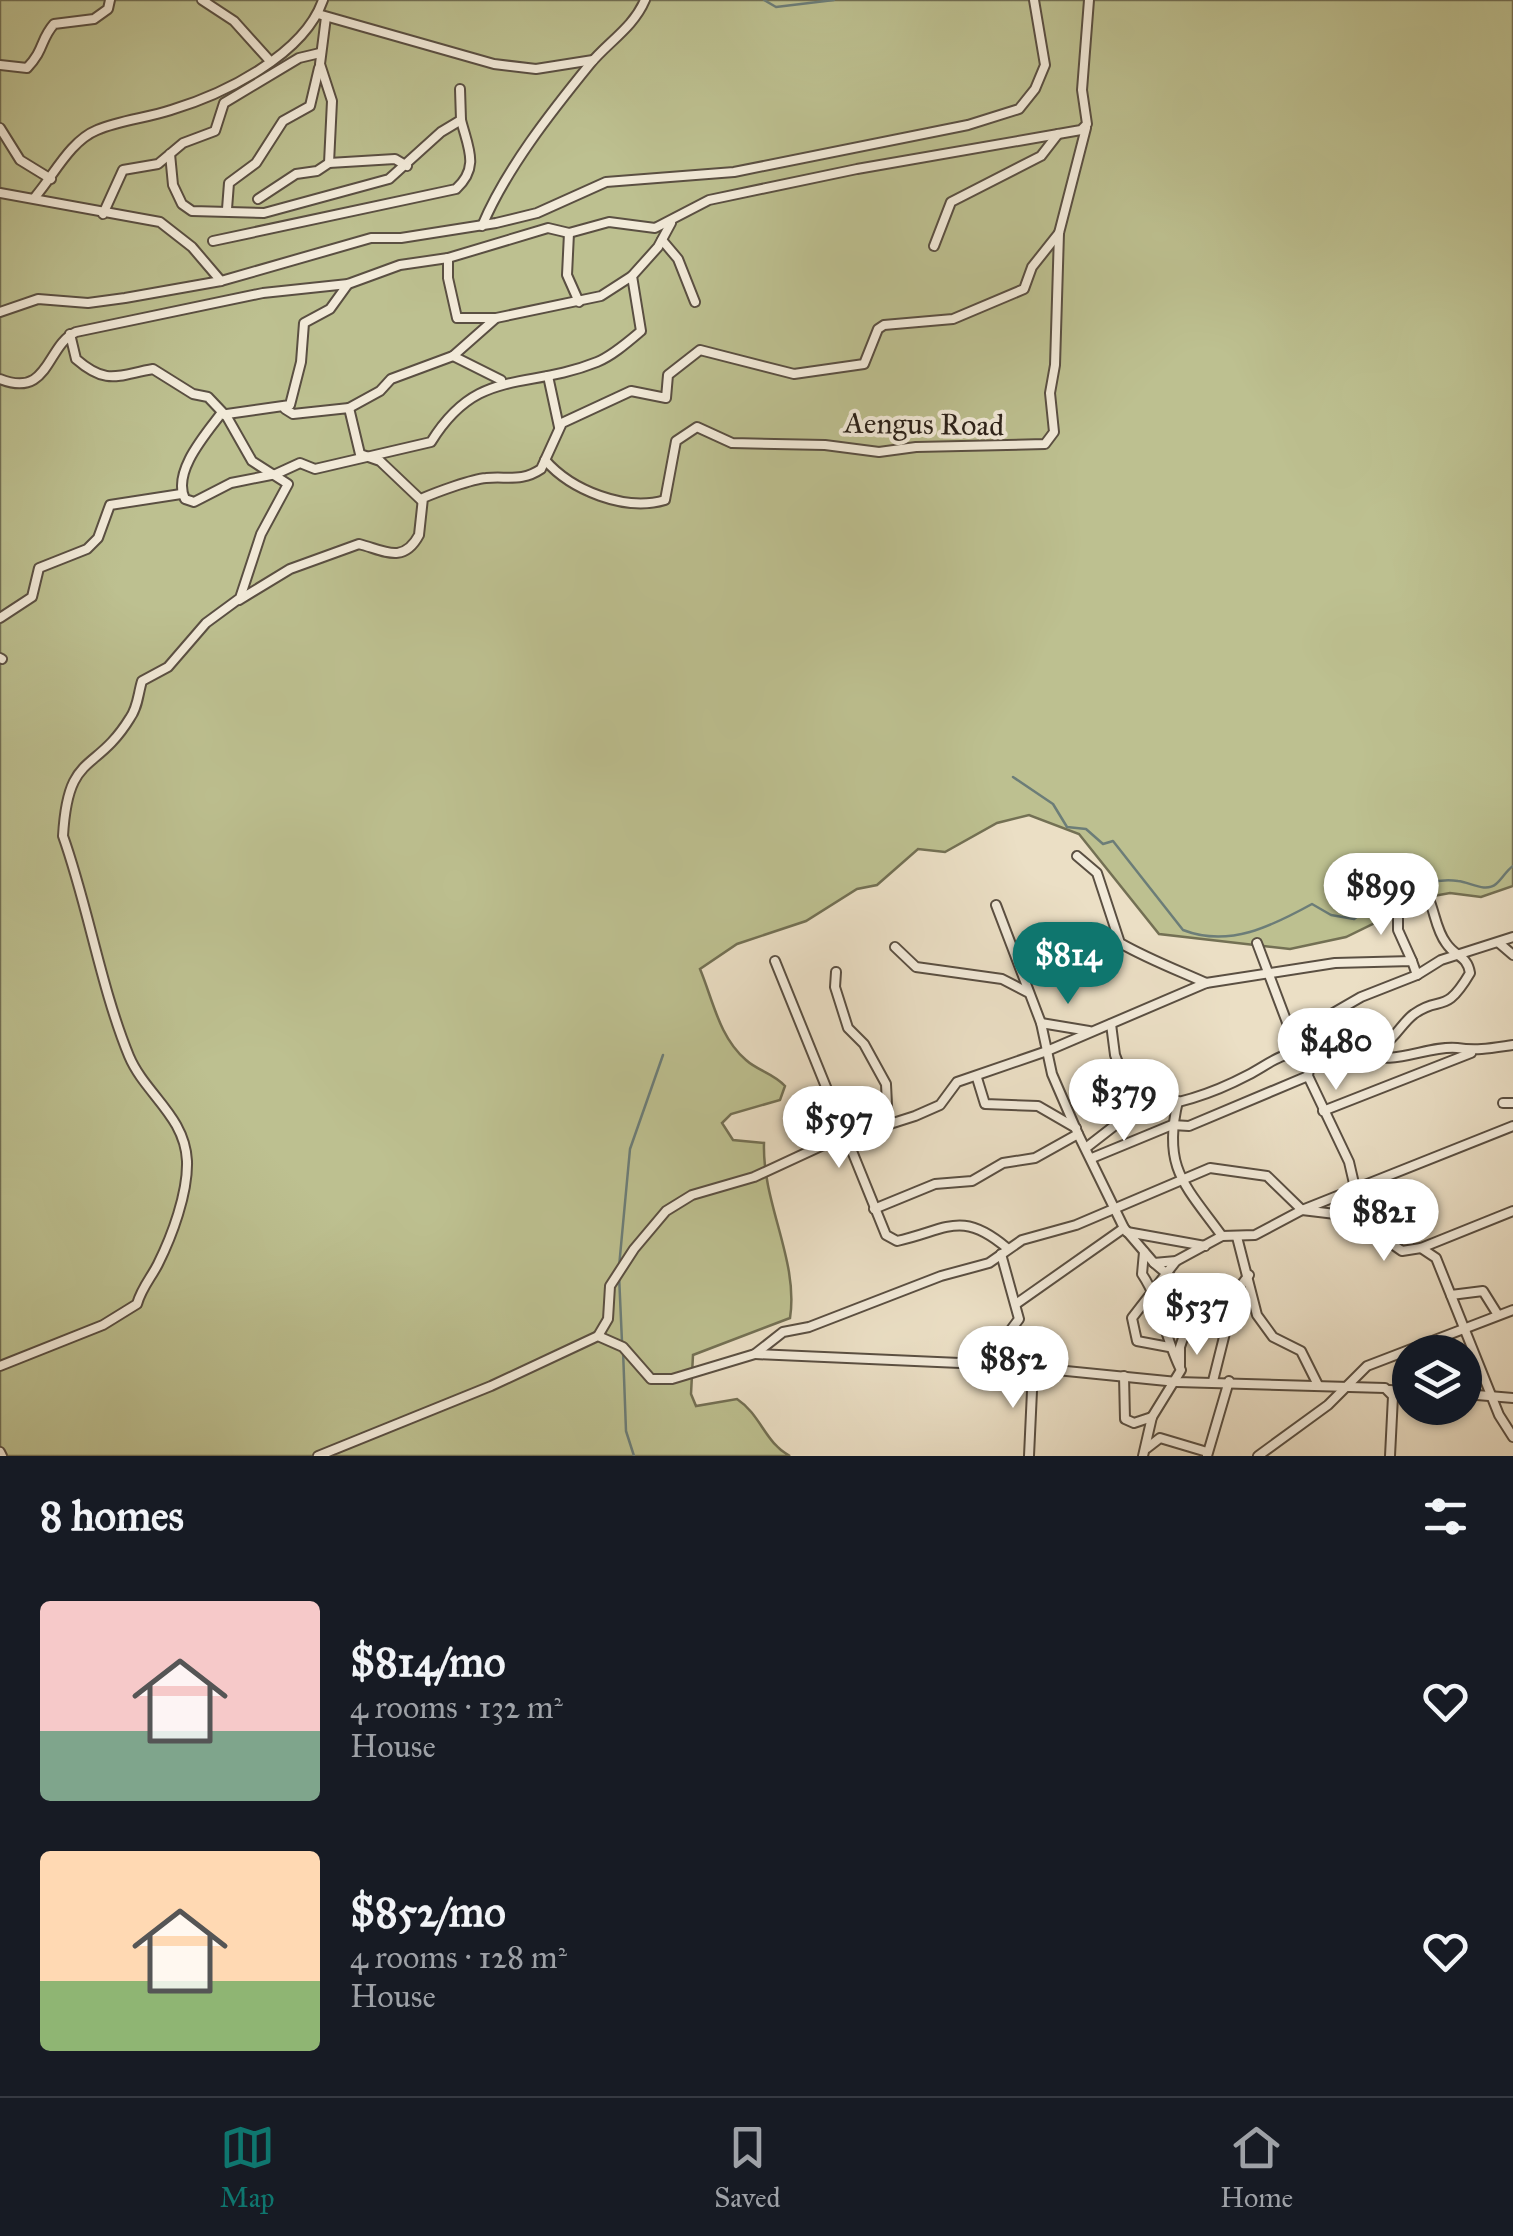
<!DOCTYPE html>
<meta charset="utf-8">
<style>
body{margin:0;font-family:"IM FELL Great Primer",serif;background:#242831;color:#f1f3f6;height:100vh;display:flex;flex-direction:column;font-size:38px;white-space:nowrap}
*{box-sizing:border-box;margin:0}
p{font-size:32px;color:#9ea1a6}
.icon{flex:none;width:55px;height:55px;fill:none;stroke:currentColor;stroke-width:2;stroke-linecap:round;stroke-linejoin:round}
.map{position:relative;height:1456px;overflow:hidden}
.sheet{display:flex;flex-direction:column;background:#171b24;flex:1}
.sheet>*{flex:none}
.tools{position:absolute;left:1392px;top:1335px;display:grid;gap:20px}
.tools a{display:grid;place-items:center;width:90px;height:90px;border-radius:50%;background:#171b24;box-shadow:0 2px 8px #0004;font-size:50px}
.price{position:absolute;translate:-50% -85px;padding:0 22px;border-radius:35px;background:#fff;color:#222;font-size:32px;line-height:65px;filter:drop-shadow(0 2px 5px #0008)}
.price::after{content:'';position:absolute;left:50%;top:60px;width:30px;height:22px;margin-left:-15px;background:inherit;clip-path:polygon(0 0,100% 0,50% 100%)}
.price.active{background:#0f766e;color:#fff}
ul{padding:0;list-style:none}
li{display:flex;align-items:center;gap:30px;height:250px;padding:0 40px}
li span{display:grid;place-items:center;flex:none;width:280px;height:200px;border-radius:10px;color:#555}
li>.icon{margin-inline-start:auto}
span .icon{width:120px;height:120px;fill:#fffc;stroke-width:1}
li b{font-size:42px}
h2{display:flex;justify-content:space-between;align-items:center;height:120px;padding:0 40px;font-size:42px}
.menu{display:flex;justify-content:space-around;align-items:center;height:140px;border-top:2px solid #363941;background:#171b24;font-size:28px;color:#9ea1a6}
.menu a{display:grid;justify-items:center;gap:5px}
.menu .active{color:#0f766e}
.map>svg:first-child{display:block}
.green{fill:#bdc090;stroke:#737054;stroke-width:2.5}
.lines{fill:none;stroke-linecap:round;stroke-linejoin:round}
.stream{stroke:#6c7d78;stroke-width:2.5}
.minor-casing{stroke:#5a4f42;stroke-width:12}
.minor{stroke:#f2ead9;stroke-width:8}
.labels{text-anchor:middle;stroke-width:8;stroke-linejoin:round;paint-order:stroke}
.street-label{font-size:30px;fill:#291f17;stroke:#f2ead9}
</style>
<div class="map">
<svg width="1513" height="1456" viewBox="0 0 1513 1456">
<rect width="100%" height="100%" fill="#ebdfc5"/>
<filter id="stains"><feTurbulence type="fractalNoise" baseFrequency=".002" numOctaves="4"/><feColorMatrix values="0 0 0 0 .2 0 0 0 0 .09 0 0 0 0 .02 0 0 0 .5 -.17"/></filter>
<radialGradient id="worn" r=".72"><stop offset=".6" stop-color="#630" stop-opacity="0"/><stop offset="1" stop-color="#630" stop-opacity=".3"/></radialGradient>
<!-- green -->
<path class="green" d="M0 0H1513V886L1481 897 1450 893 1428 897 1346 937 1290 949 1159 934 1079 834 1029 815 997 823 945 852 918 849 877 885 857 889 806 921 737 944 700 969C713 1000 719 1037 746 1060 758 1071 773 1073 785 1086L780 1100 731 1114 722 1123 733 1140 764 1143C762 1203 799 1261 790 1318L693 1355 691 1394 696 1406 737 1399C761 1415 765 1443 790 1456H0Z"/>
<g class="lines">
<!-- stream -->
<g class="stream">
<polyline points="764,0 776,7 834,0"/>
<path d="M1013 777 1053 804 1067 827 1086 829 1103 844 1113 841 1183 930C1229 948 1272 926 1312 904L1331 915 1354 919C1378 900 1424 876 1458 881 1470 882 1485 893 1496 884 1502 879 1506 871 1513 866"/>
<polyline points="619,1267 630,1149 663,1055"/>
<polyline points="619,1275 622,1342"/>
<polyline points="623,1350 626,1431 634,1456"/>
</g>
<defs>
<g id="minor">
<polyline points="202,0 234,21 270,61"/>
<polyline points="318,14 494,64 536,69 593,60"/>
<path d="M0 65 27 68C45 49 40 40 54 24L94 19 108 9 110 0"/>
<polyline points="0,128 20,160 51,179"/>
<polyline points="170,154 173,185 182,204 192,211 264,213 389,179 441,132 461,120 460,89"/>
<polyline points="329,163 395,159 407,166"/>
<polyline points="0,193 160,222 192,247 221,281"/>
<path d="M35 197C54 175 70 141 97 130 120 120 147 118 171 110 224 94 304 55 323 0"/>
<polyline points="258,199 296,174 317,171 329,163 332,101 320,64 326,17"/>
<polyline points="227,209 229,183 256,163 283,121 310,106 319,68"/>
<polyline points="103,214 123,170 158,164 183,143 215,131 224,103 299,58 320,53"/>
<path d="M482 226C506 169 551 112 590 64 608 42 633 28 645 0"/>
<polyline points="569,233 567,275 579,302"/>
<polyline points="662,240 678,259 695,302"/>
<path d="M213 241 456 189C480 167 468 148 461 120"/>
<polyline points="934,246 951,202 1041,156 1058,134"/>
<path d="M348 284 330 309 304 323 301 362 290 405 220 415C204 436 172 473 185 499L194 502 231 483 276 474 300 463 315 469 431 442C478 366 525 391 597 362 612 356 628 342 641 331L632 276 658 247 671 223"/>
<polyline points="0,312 38,299 88,303 125,298 221,281 371,238 401,238 496,223 537,213 606,182 734,172 968,125 1019,109 1035,89 1045,65 1034,0"/>
<polyline points="496,318 601,296 632,276"/>
<polyline points="453,356 501,380"/>
<polyline points="548,376 559,427"/>
<path d="M0 379C50 399 46 345 76 332L263 293 348 284 400 265 448 258 548 228 569 233 609 222 655 228 709 200 857 169 1081 130 1087 124 1082 90 1089 0"/>
<polyline points="349,408 380,391 391,379 453,356 496,318 457,318 448,278 448,258"/>
<polyline points="285,409 293,414 349,408 360,454 380,461 421,500"/>
<path d="M545 460C571 490 625 512 665 500L676 441 697 427 732 443 825 445 879 452 916 447 1045 444 1054 432 1050 393 1055 365 1059 233 1086 128"/>
<path d="M239 600 290 569 359 544C383 550 403 565 419 535L423 498C437 492 472 479 486 478 507 476 522 482 541 469L562 423 631 391 666 398 668 375 700 350 794 374 864 364 878 329 884 325 953 319 1024 289 1032 267 1059 233"/>
<polyline points="0,618 32,597 39,568 87,549 98,538 110,505 181,494"/>
<polyline points="0,658 2,659"/>
<path d="M1077 856 1097 873 1120 943C1148 959 1177 970 1206 983"/>
<polyline points="996,905 1041,1023 1052,1074 1078,1134 1124,1228 1154,1263 1176,1261 1222,1236 1255,1235 1302,1210 1513,1126"/>
<polyline points="1398,909 1398,930 1412,961"/>
<path d="M1257 943 1294 1041 1323 1060C1342 1058 1370 1053 1386 1043 1396 1036 1404 1021 1414 1014 1441 994 1444 1017 1470 973 1467 955 1455 957 1446 943 1436 930 1435 912 1428 897"/>
<polyline points="1499,943 1513,955"/>
<polyline points="895,947 916,967 1002,979 1027,992"/>
<path d="M775 961 886 1235 897 1241C947 1230 961 1209 1007 1248"/>
<polyline points="836,972 835,987 848,1028 864,1044 886,1084 888,1126"/>
<polyline points="1041,1023 1089,1031"/>
<path d="M1111 1024 1115 1055 1136 1109C1174 1106 1214 1093 1248 1075 1269 1064 1278 1054 1304 1051"/>
<path d="M1360 1051C1391 1069 1426 1045 1457 1048 1478 1051 1492 1048 1513 1045"/>
<polyline points="977,1078 985,1104 1038,1106 1076,1128"/>
<path d="M1178 1101C1162 1168 1185 1185 1222 1236"/>
<polyline points="1503,1103 1513,1103"/>
<polyline points="1323,1111 1471,1053"/>
<polyline points="1087,1147 1136,1109"/>
<polyline points="1092,1158 1172,1125 1189,1126 1308,1076"/>
<polyline points="874,1209 935,1184 972,1181 1003,1163 1035,1158 1078,1134"/>
<polyline points="1363,1222 1349,1162 1308,1076 1316,1023 1361,997 1417,975 1441,960 1513,937"/>
<polyline points="1127,1232 1205,1246"/>
<polyline points="1237,1237 1257,1315 1273,1337 1301,1351 1318,1385"/>
<polyline points="1421,1248 1436,1258 1499,1415 1513,1437"/>
<polyline points="1001,1254 1019,1319 1004,1339 1005,1365"/>
<polyline points="1154,1263 1189,1292 1195,1303 1180,1347 1180,1367"/>
<polyline points="1451,1295 1483,1291 1498,1315"/>
<polyline points="1016,1304 1124,1228"/>
<polyline points="598,1336 608,1319 610,1286 634,1249 666,1211 692,1195 754,1177 821,1146 915,1116 940,1105 957,1082 1047,1051 1206,983 1335,963 1412,961 1417,975"/>
<polyline points="1169,1347 1137,1341 1132,1318 1176,1261"/>
<polyline points="755,1354 1005,1365 1177,1382 1385,1388 1393,1396 1390,1456"/>
<path d="M0 1366 103 1325 137 1304C142 1287 151 1278 158 1264 172 1236 188 1193 187 1161 185 1116 145 1094 129 1056 101 988 88 906 63 836 68 750 95 775 130 718 138 707 138 694 142 681L168 667 206 623 240 598 261 534 288 484 252 461 227 417 208 397 193 394 153 369C118 375 107 386 76 359L70 334"/>
<polyline points="1124,1376 1125,1419 1134,1423 1152,1417"/>
<polyline points="1213,1381 1225,1333 1225,1306 1249,1275"/>
<polyline points="1389,1390 1410,1391"/>
<polyline points="1465,1394 1513,1398"/>
<polyline points="1147,1448 1160,1438 1207,1452"/>
<polyline points="0,1452 2,1456"/>
<polyline points="318,1456 491,1386 598,1336 623,1347 651,1379 672,1379 755,1354 783,1332 809,1327 941,1276 989,1263 1022,1240 1076,1225 1210,1168 1267,1176 1302,1210 1352,1216 1402,1251 1421,1248 1513,1211"/>
<polyline points="1029,1456 1033,1369"/>
<path d="M1143 1456 1152 1417 1181 1370C1165 1339 1162 1304 1142 1274L1144 1252"/>
<polyline points="1207,1456 1229,1381"/>
<polyline points="1258,1456 1328,1405 1367,1366 1513,1310"/>
</g>
</defs>
<!-- minor casing -->
<use href="#minor" class="minor-casing"/>
<!-- minor -->
<use href="#minor" class="minor"/>
</g>
<g class="labels">
<!-- street labels -->
<g class="street-label">
<text transform="translate(924 424) rotate(1)" y="10">Aengus Road</text>
</g>
</g>
<rect width="100%" height="100%" filter="url(#stains)"/>
<rect width="100%" height="100%" fill="url(#worn)"/>
</svg>
<div class="tools">
<a><svg class="icon" aria-label="layers" viewBox="0 0 24 24"><path d="M12 4l9 5-9 5-9-5zM3 14l9 5 9-5"/></svg></a>
</div>
<b class="price" style="left:1381px;top:938px">$899</b>
<b class="price active" style="left:1068px;top:1007px">$814</b>
<b class="price" style="left:1336px;top:1093px">$480</b>
<b class="price" style="left:1124px;top:1144px">$379</b>
<b class="price" style="left:839px;top:1171px">$597</b>
<b class="price" style="left:1384px;top:1264px">$821</b>
<b class="price" style="left:1197px;top:1358px">$537</b>
<b class="price" style="left:1013px;top:1411px">$852</b>
</div>
<section class="sheet">
<h2>8 homes<svg class="icon" aria-label="filters" viewBox="0 0 24 24"><path d="M4 7h16M4 17h16"/><circle cx="9" cy="7" r="2"/><circle cx="15" cy="17" r="2"/></svg></h2>
<ul>
<li><span style="background:linear-gradient(#f6c9c9 65%,#7fa58c 0)"><svg class="icon" aria-label="home" viewBox="0 0 24 24"><path d="M3 11l9-7 9 7M6 9v11h12V9"/></svg></span><div><b>$814/mo</b><p>4 rooms · 132 m²</p><p>House</p></div><svg class="icon" aria-label="heart" viewBox="0 0 24 24"><path d="M12 20l-8-8c-3-5 5-10 8-4 3-6 11-1 8 4z"/></svg></li>
<li><span style="background:linear-gradient(#ffd9b3 65%,#8fb573 0)"><svg class="icon" aria-label="home" viewBox="0 0 24 24"><path d="M3 11l9-7 9 7M6 9v11h12V9"/></svg></span><div><b>$852/mo</b><p>4 rooms · 128 m²</p><p>House</p></div><svg class="icon" aria-label="heart" viewBox="0 0 24 24"><path d="M12 20l-8-8c-3-5 5-10 8-4 3-6 11-1 8 4z"/></svg></li>
</ul>
</section>
<nav class="menu">
<a class="active"><svg class="icon" aria-label="map" viewBox="0 0 24 24"><path d="M3 6l6-2 6 2 6-2v14l-6 2-6-2-6 2zM9 4v14M15 6v14"/></svg>Map</a>
<a><svg class="icon" aria-label="saved" viewBox="0 0 24 24"><path d="M7 4h10v16l-5-4-5 4z"/></svg>Saved</a>
<a><svg class="icon" aria-label="home" viewBox="0 0 24 24"><path d="M3 11l9-7 9 7M6 9v11h12V9"/></svg>Home</a>
</nav>
